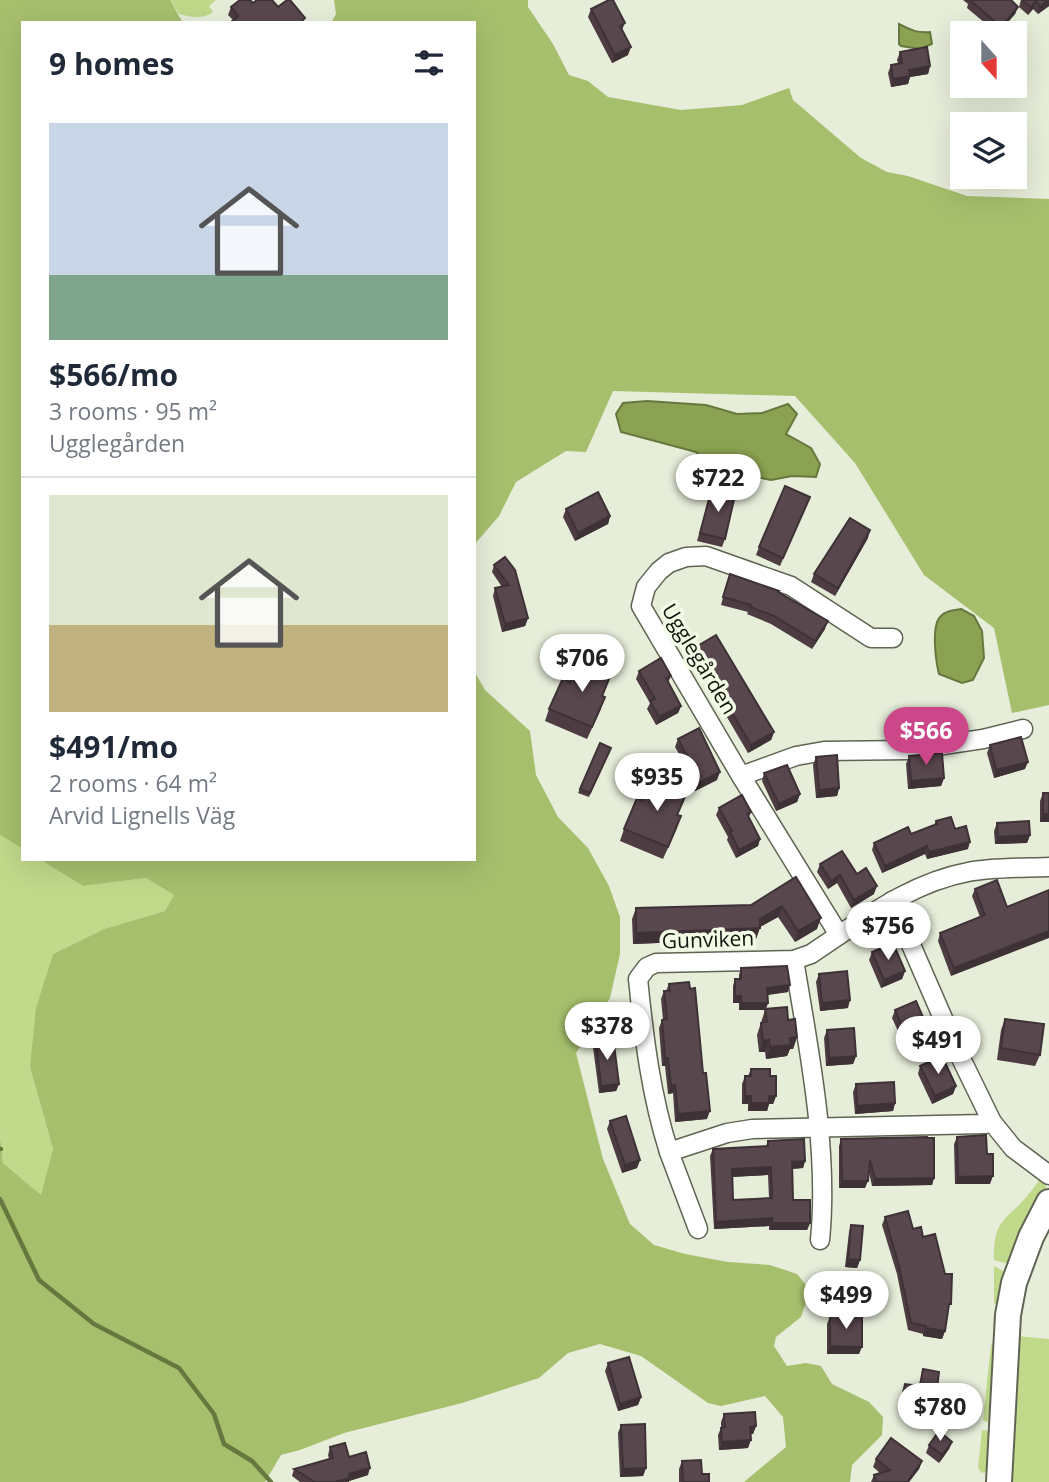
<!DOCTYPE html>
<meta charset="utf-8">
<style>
body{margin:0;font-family:"Open Sans",sans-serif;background:#f2f2f3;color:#1f2937;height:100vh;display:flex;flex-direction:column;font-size:26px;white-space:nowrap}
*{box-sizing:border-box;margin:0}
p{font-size:23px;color:#747a83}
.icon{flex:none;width:38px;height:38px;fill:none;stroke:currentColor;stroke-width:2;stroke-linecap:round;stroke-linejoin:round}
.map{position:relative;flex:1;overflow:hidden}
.details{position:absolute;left:21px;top:21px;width:455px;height:840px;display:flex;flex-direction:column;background:#fff;border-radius:0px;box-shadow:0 7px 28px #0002}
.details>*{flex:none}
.needle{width:46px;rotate:159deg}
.fabs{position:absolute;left:950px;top:21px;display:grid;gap:14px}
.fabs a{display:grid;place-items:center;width:77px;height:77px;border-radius:0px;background:#fff;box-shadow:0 7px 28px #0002;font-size:35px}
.price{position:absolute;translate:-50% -60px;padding:0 16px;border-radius:24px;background:#fff;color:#222;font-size:23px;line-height:46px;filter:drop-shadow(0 2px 4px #0008)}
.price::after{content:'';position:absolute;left:50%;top:42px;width:21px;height:16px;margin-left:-10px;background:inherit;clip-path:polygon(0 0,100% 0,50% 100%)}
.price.current{background:#cc4789;color:#fff}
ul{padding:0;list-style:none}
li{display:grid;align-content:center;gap:14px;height:371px;padding:0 28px}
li+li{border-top:2px solid #e0e1e3}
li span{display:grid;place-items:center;height:217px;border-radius:0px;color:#555}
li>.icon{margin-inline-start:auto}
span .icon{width:126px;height:126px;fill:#fffc;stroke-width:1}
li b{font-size:30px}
h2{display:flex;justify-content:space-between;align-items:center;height:84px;padding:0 28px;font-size:30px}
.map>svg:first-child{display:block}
.green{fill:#c0d98a}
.forest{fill:#a6bf6d}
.water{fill:#8aa251;stroke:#66783d;stroke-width:2}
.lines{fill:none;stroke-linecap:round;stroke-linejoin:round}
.stream{stroke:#66783d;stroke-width:4.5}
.street-casing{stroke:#5f6453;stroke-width:21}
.secondary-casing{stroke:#5f6453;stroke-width:28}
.street{stroke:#fff;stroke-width:18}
.secondary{stroke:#fff;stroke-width:24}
.wall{fill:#4d3d43;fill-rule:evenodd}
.shaded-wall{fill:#3e3237}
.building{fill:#59474e;stroke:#3e3237;stroke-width:2;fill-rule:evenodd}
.labels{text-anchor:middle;stroke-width:7;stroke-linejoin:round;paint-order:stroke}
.street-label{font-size:21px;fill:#13160f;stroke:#f3fbe6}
</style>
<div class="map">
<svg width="1049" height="1482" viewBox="0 0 1049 1482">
<rect width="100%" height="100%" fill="#e6edd9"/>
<!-- green -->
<g class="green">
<path d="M170 0H216L209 6 213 12C202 20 192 17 179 14Z"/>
<polygon points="0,835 23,849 23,859 39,859 83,886 146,878 174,895 165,911 104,929 53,954 30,1067 53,1149 42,1196 3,1163 0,1135"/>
<path d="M1041 1178 1046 1185V1190L1010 1262 1005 1263 994 1260C994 1229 997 1225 1019 1205 1027 1197 1034 1187 1041 1178Z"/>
<polygon points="994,1266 1003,1271 1006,1275 1000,1302 994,1304"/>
<polygon points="1016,1336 1049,1339 1049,1482 1009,1482 1013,1443"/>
<polygon points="995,1343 991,1421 987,1422 983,1420 991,1345"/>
<polygon points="982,1430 990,1431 991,1471 982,1473 978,1468"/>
</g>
<!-- forest -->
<g class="forest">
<polygon points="0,0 170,0 183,23 23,23 23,849 0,835"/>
<polygon points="334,0 528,0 528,7 553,44 569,75 588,81 608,97 681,110 742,105 789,88 793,100 861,158 887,172 908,176 967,196 1049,199 1049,705 1012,713 994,628 924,575 855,463 795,396 613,391 586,452 566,451 516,482 499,516 474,545 474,23 331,23 336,14"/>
<polygon points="474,671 485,690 530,731 536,775 558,817 588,848 609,886 620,917 620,954 610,998 576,1053 603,1159 630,1224 654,1245 685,1254 728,1262 770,1265 797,1274 810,1290 801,1317 776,1337 774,1346 787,1366 806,1363 821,1366 832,1384 869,1402 883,1417 882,1435 852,1465 850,1482 744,1482 786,1447 783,1417 765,1396 721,1406 708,1403 641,1356 600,1344 568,1353 539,1378 462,1403 344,1433 300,1450 281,1455 265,1482 0,1482 0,1136 3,1163 41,1195 53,1149 30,1067 36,1008 53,954 104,929 165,911 174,895 146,878 83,886 39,859 474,859"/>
</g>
<!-- water -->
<g class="water">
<path d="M899 24C911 30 916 33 930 32L932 44 920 49 901 46 899 44Z"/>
<polygon points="647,401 706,405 737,414 762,413 788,404 797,414 786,434 811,448 820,464 816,477 792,476 771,480 721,470 705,461 696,452 621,432 616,414 623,403"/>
<path d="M961 609 974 616 982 631 984 658 973 680 962 683 939 674C936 662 931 627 940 617 945 611 954 610 961 609Z"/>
</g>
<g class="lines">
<!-- stream -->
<g class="stream">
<polyline points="0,1149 1,1149"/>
<polyline points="0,1199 39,1280 94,1324 179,1368 214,1414 224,1444 252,1461 271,1482"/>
</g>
<defs>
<g id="street">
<path d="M893 638H871L791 586 706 556 686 557 669 563 659 571 646 587 641 606 741 776 839 935C879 908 920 881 968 872 994 867 1023 868 1049 867"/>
<polyline points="741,776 796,756 824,751 910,750 983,739 1023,729"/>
<polyline points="892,901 955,1046 992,1122 1013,1148 1049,1175"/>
<path d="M839 935 811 954 794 960 656 963 647 967 638 979C644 1038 651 1096 669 1152L727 1133 752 1129 985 1124 992 1122"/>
<path d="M794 960C809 1050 829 1150 820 1240"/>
<polyline points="669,1152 698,1229"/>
</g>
<polyline id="secondary" points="999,1482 1008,1315 1014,1283 1031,1237 1049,1202"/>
</defs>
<!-- street casing -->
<use href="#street" class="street-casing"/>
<!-- secondary casing -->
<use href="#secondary" class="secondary-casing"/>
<!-- street -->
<use href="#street" class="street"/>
<!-- secondary -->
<use href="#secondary" class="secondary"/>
</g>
<!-- wall -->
<g class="wall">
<polygon points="963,0 1011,0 1018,7 1015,14 999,33 997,33 967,8 968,4"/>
<polygon points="1021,0 1049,0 1049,6 1038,14 1033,9 1028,15 1019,7"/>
<polygon points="253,3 278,7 233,20 228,15 231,7"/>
<polygon points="591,9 625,23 622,30 628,55 612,63 588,17"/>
<polygon points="900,52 930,66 928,74 910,77 908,84 891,87 888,73 891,65 898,63 897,60"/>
<polygon points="712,488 725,539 722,547 697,541"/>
<polygon points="810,497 780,566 756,555 759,547"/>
<polygon points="566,509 610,516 608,524 575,541 563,517"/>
<polygon points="868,538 835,596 811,582 814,574"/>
<polygon points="505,557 528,618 525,626 502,632 493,596 495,588 502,587 492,572 494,565"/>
<polygon points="727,582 778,592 825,629 812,649 771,624 747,614 748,612 721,605"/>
<polygon points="694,648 774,732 771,740 748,753 691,656"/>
<polygon points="639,671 671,676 668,683 681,706 678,713 656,725 647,709 650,703 636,679"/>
<polygon points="570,682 607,686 602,696 601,709 587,739 545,721 549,709"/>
<polygon points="678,739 717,780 695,791 685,772 687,768 675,747"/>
<polygon points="600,743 611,748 589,797 578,793"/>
<polygon points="990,745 1025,769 994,778 987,753"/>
<polygon points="909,756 944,778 941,786 908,789 906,764"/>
<polygon points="816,757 839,788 837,796 816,798 813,765"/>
<polygon points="764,773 800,794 797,802 776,811 762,781"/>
<polygon points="1043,793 1049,822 1040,822 1040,801"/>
<polygon points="719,808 751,812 749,817 760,839 758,846 736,858 727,840 728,837 716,815"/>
<polygon points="678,815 677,828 663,859 620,841 624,829"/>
<polygon points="936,821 955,829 968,849 927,859 925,854 882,873 872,850 874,843 911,834 934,825"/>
<polygon points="997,823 1030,835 1027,843 995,844 994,831"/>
<polygon points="820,864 857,874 874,894 851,908 837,883 828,889 817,872"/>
<polygon points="796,877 817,929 795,942 778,917 760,927 756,939 633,944 632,919 636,908 751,905"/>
<polygon points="975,889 1007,907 951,976 938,941 940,933 980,917 972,896"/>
<polygon points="872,952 905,971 902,979 881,988 869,960"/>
<polygon points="741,968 788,992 768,995 768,1003 766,1009 788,1020 797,1037 793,1049 790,1049 787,1056 766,1059 765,1052 759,1052 757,1035 765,1010 739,1010 739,1003 733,1003 733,986 735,979 739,979 739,975"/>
<polygon points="819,974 848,1008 820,1011 816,982"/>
<polygon points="669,984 707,1119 675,1122 673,1093 668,1094 665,1066 662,1066 659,1028 662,1020 663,1020 661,999 664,991 666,991"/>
<polygon points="895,1010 928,1029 925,1037 905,1046 892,1018"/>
<polygon points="1005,1019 1040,1055 1035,1066 997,1060 1001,1030"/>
<polygon points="827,1030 856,1056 853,1064 826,1066 824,1038"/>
<polygon points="596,1039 619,1084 616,1091 599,1093 593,1047"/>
<polygon points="920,1066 956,1086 953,1094 932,1104 918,1074"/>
<polygon points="751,1069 770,1076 776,1096 773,1104 769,1104 767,1111 748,1111 748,1104 742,1104 742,1084 745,1076 748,1076"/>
<polygon points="856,1084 895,1103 893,1111 855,1114 853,1092"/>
<polygon points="610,1121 640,1160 637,1168 622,1173 607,1129"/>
<polygon points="957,1137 990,1184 955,1184 954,1144"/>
<polygon points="927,1138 934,1178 932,1185 872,1186 869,1172 865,1188 839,1188 839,1146 841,1139"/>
<path d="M768 1141 805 1161 803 1168 792 1169 793 1200 810 1223 807 1230H769V1226L714 1229 710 1156 713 1149 766 1146ZM768 1175 769 1198 733 1200 732 1177Z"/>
<polygon points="885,1217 913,1229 947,1312 945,1331 942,1339 923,1336 923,1334 908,1330 897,1274 882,1225"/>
<polygon points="851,1225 860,1260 857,1268 845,1267 849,1232"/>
<polygon points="830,1316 859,1354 827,1354 827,1324"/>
<polygon points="608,1363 641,1397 638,1405 618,1411 605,1371"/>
<polygon points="923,1369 935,1405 932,1413 899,1406 902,1392 905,1384 919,1385"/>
<polygon points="724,1414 756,1426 753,1434 751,1434 748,1448 719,1450 718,1435 721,1428 721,1422"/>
<polygon points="621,1425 646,1468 643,1476 620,1477 618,1433"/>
<polygon points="952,1442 949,1449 939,1463 926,1453 929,1445"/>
<polygon points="330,1447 349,1457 368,1475 349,1481 349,1482 300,1482 292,1476 294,1469 329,1459 328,1455"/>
<polygon points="876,1459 922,1461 919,1469 909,1482 871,1482 874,1475 880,1473 873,1467"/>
<polygon points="682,1461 702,1474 709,1482 679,1482 679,1469"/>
</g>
<!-- shaded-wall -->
<g class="shaded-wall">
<polygon points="1049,0 1049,6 1038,14 1040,6"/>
<polygon points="1036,1 1033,9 1028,15 1031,7"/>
<polygon points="1018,7 1015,14 998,33 1001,27"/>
<polygon points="631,47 628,55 612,63 615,55"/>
<polygon points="930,66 928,74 910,77 908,84 891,87 893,79 909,70"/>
<polygon points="1015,166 1019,166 1017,174 1015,174"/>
<polygon points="610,516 608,524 575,541 578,533"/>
<polygon points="870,530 868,538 835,596 838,588"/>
<polygon points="528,618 525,626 502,632 505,624"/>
<polygon points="828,621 825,629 812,649 815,641"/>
<polygon points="681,706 678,713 656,725 659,717"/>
<polygon points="774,732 771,740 748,753 751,745"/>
<polygon points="1028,762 1025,769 994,778 996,770"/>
<polygon points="720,772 717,780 695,791 698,783"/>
<polygon points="944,778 941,786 908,789 911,781"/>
<polygon points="839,788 837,796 816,798 819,790"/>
<polygon points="800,794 797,802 776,811 779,804"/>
<polygon points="1043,814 1049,814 1049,822 1040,822"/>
<polygon points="1030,835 1027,843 995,844 998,837"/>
<polygon points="760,839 758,846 736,858 739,850"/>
<polygon points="970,842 968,849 927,859 929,852"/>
<polygon points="927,846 925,854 882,873 885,866"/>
<polygon points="840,875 837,883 828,889 831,881"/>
<polygon points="877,886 874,894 851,908 854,900"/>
<polygon points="782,906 778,917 758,928 760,928 756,939 633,944 636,933 760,919"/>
<polygon points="821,918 817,929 795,942 798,931"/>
<polygon points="1049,931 1049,938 951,976 954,968"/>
<polygon points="905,971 902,979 881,988 884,980"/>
<polygon points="790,985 788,992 765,995 767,988"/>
<polygon points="735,996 741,996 739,1003 733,1003"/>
<polygon points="850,1000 848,1008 820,1011 822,1003"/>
<polygon points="741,1003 768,1003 765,1010 739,1010"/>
<polygon points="928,1029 925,1037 905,1046 908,1038"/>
<polygon points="797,1037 793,1049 790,1049 787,1056 766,1059 770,1047 790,1038"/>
<polygon points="769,1040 765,1052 759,1052 763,1041"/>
<polygon points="856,1056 853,1064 826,1066 829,1058"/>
<polygon points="665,1058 668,1058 665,1066 662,1066"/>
<polygon points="619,1084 616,1091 599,1093 601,1086"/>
<polygon points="675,1085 673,1093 668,1094 671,1086"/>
<polygon points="956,1086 953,1094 932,1104 935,1096"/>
<polygon points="745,1096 751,1096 748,1104 742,1104"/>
<polygon points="769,1096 776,1096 773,1104 769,1104 767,1111 748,1111 751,1103"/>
<polygon points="895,1103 893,1111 855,1114 857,1106"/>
<polygon points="710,1111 707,1119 675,1122 678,1114"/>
<polygon points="640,1160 637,1168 622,1173 625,1165"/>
<polygon points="805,1161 803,1168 789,1169 792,1162"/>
<polygon points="771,1167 768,1175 729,1177 732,1169"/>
<polygon points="993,1176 990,1184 955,1184 958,1177"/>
<polygon points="934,1178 932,1185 872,1186 875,1179"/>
<polygon points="842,1181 868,1181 865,1188 839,1188"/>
<polygon points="772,1218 769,1226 714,1229 716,1222"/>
<polygon points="772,1223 810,1223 807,1230 769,1230"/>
<polygon points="848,1259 860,1260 857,1268 845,1267"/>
<polygon points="926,1328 945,1331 942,1339 923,1336"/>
<polygon points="830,1346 862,1347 859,1354 827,1354"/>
<polygon points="641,1397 638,1405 618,1411 620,1404"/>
<polygon points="756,1426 753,1434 747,1435 750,1427"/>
<polygon points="751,1440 748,1448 719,1450 722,1442"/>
<polygon points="952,1442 949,1449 939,1463 942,1455"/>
<polygon points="922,1461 919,1469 909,1482 907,1482"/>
<polygon points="370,1468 368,1475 349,1481 349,1482 335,1482 349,1474"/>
<polygon points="646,1468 643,1476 620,1477 623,1469"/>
</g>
<!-- building -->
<g class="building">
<polygon points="240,0 250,0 253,3 257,0 272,0 278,7 287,0 290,0 305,18 300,23 230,23 238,16 231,7"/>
<polygon points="609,0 613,0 625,23 620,26 631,47 615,55 591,9"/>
<polygon points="970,0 1011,0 1018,7 1001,27"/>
<polygon points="1022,0 1049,0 1040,6 1036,1 1031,7"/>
<polygon points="927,47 930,66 909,70 910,76 893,79 891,65 902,63 900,52"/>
<polygon points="980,119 991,120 992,124 979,124"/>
<polygon points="1015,148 1022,149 1019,166 1015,166"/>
<polygon points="785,486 810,497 783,558 759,547"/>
<polygon points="712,488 735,495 725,539 700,533"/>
<polygon points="598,492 610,516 578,533 566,509"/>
<polygon points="850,518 870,530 838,588 814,574"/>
<polygon points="505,557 515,570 528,618 505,624 495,588 509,585 494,565"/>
<polygon points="730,574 779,591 778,592 828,621 815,641 774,616 750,607 751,605 723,597"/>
<polygon points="716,635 774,732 751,745 694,648"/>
<polygon points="661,658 671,676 666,678 681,706 659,717 650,701 655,699 639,671"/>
<polygon points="579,660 611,674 602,696 605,697 592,727 549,709 563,678 570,682"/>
<polygon points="699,728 720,772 698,783 688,764 691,763 678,739"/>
<polygon points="1021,737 1028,762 996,770 990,745"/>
<polygon points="600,743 611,748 590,793 580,789"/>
<polygon points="942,753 944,778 911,781 909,756"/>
<polygon points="837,755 839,788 819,790 816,757"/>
<polygon points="787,765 800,794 779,804 764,773"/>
<polygon points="651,777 687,792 677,815 681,816 668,847 624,829 637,798 642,800"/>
<rect x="1043" y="793" width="6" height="21"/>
<polygon points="742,795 751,812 747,814 760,839 739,850 730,832 732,831 719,808"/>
<polygon points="951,817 955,829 966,826 970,842 929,852 927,846 885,866 874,843 908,827 911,834 937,824 936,821"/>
<polygon points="1029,821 1030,835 998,837 997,823"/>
<polygon points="842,851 857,874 866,868 877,886 854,900 840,875 831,881 820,864"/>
<polygon points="796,877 821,918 798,931 782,906 760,919 760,928 636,933 636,908 751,905"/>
<polygon points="997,880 1007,907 1049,890 1049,931 954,968 940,933 985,915 975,889"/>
<polygon points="893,943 905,971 884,980 872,952"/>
<polygon points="787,966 790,985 767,988 768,1003 741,1003 741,996 735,996 735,979 741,979 741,968"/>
<polygon points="847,971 850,1000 822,1003 819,974"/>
<polygon points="689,982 690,989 695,988 703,1073 706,1073 710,1111 678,1114 675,1085 671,1086 668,1058 665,1058 662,1020 667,1019 664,991 670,991 669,984"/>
<polygon points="916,1001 928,1029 908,1038 895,1010"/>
<polygon points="787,1007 788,1020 795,1019 797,1037 790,1038 791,1045 770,1047 769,1040 763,1041 761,1023 767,1022 765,1009"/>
<polygon points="1005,1019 1044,1024 1040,1055 1001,1048"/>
<polygon points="854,1028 856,1056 829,1058 827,1030"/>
<polygon points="613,1037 619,1084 601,1086 596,1039"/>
<polygon points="942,1056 956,1086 935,1096 920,1066"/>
<polygon points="751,1069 770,1069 770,1076 776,1076 776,1096 769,1096 769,1103 751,1103 751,1096 745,1096 745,1076 751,1076"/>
<polygon points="894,1082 895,1103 857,1106 856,1084"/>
<polygon points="626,1116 640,1160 625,1165 610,1121"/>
<polygon points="986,1135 987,1154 993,1154 993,1176 958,1177 957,1137"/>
<polygon points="927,1137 927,1138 934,1138 934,1178 875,1179 870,1160 868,1181 842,1181 841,1139"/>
<path d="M804 1139 805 1161 792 1162 793 1200H810V1223H772V1218L716 1222 713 1149 768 1146V1141ZM771 1167 772 1198 733 1200 732 1169Z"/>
<polygon points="908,1211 913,1229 921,1227 923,1237 935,1234 945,1274 952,1274 951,1304 949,1304 945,1331 926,1328 926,1326 911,1323 899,1266 885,1217"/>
<polygon points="851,1225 863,1226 860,1260 848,1259"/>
<polygon points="830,1316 862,1316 862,1347 830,1346"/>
<polygon points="629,1357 641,1397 620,1404 608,1363"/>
<polygon points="923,1369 939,1372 935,1405 902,1398 905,1384 920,1386"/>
<polygon points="755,1412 756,1426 750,1427 751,1440 722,1442 721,1428 725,1427 724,1414"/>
<polygon points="645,1424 646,1468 623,1469 621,1425"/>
<polygon points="939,1431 952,1442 942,1455 929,1445"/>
<polygon points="891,1438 922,1461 907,1482 876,1482 874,1475 890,1470 876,1459"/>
<polygon points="345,1443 349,1457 366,1452 370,1468 349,1474 350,1478 335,1482 315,1482 294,1469 333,1458 330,1447"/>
<polygon points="701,1460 702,1474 709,1474 709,1482 683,1482 682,1461"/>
</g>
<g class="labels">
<!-- street labels -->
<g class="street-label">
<text transform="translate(699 659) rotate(59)" y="7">Ugglegården</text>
<text transform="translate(708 940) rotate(-2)" y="7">Gunviken</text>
</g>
</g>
</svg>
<div class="fabs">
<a><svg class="needle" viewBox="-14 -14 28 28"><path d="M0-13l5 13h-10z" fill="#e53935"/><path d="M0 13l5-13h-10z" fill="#747a83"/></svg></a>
<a><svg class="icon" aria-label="layers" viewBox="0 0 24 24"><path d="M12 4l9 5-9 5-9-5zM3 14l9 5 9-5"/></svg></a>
</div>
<b class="price" style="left:718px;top:514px">$722</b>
<b class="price" style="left:582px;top:694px">$706</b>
<b class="price current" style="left:926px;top:767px">$566</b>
<b class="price" style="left:657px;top:813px">$935</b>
<b class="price" style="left:888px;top:962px">$756</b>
<b class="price" style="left:607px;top:1062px">$378</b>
<b class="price" style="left:938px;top:1076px">$491</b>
<b class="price" style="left:846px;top:1331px">$499</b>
<b class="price" style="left:940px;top:1443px">$780</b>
<section class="details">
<h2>9 homes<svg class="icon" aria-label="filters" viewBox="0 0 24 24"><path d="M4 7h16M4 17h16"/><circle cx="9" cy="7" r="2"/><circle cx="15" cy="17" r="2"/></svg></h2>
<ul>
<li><span style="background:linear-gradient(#c9d6e8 70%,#7fa58c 0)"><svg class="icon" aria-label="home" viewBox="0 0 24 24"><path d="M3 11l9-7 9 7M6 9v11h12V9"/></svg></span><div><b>$566/mo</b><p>3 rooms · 95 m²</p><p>Ugglegården</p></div></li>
<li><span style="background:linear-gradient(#dfe7d0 60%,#c2b280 0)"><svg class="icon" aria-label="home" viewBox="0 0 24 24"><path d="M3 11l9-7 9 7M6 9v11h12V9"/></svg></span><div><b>$491/mo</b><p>2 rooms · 64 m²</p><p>Arvid Lignells Väg</p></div></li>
</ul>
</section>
</div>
